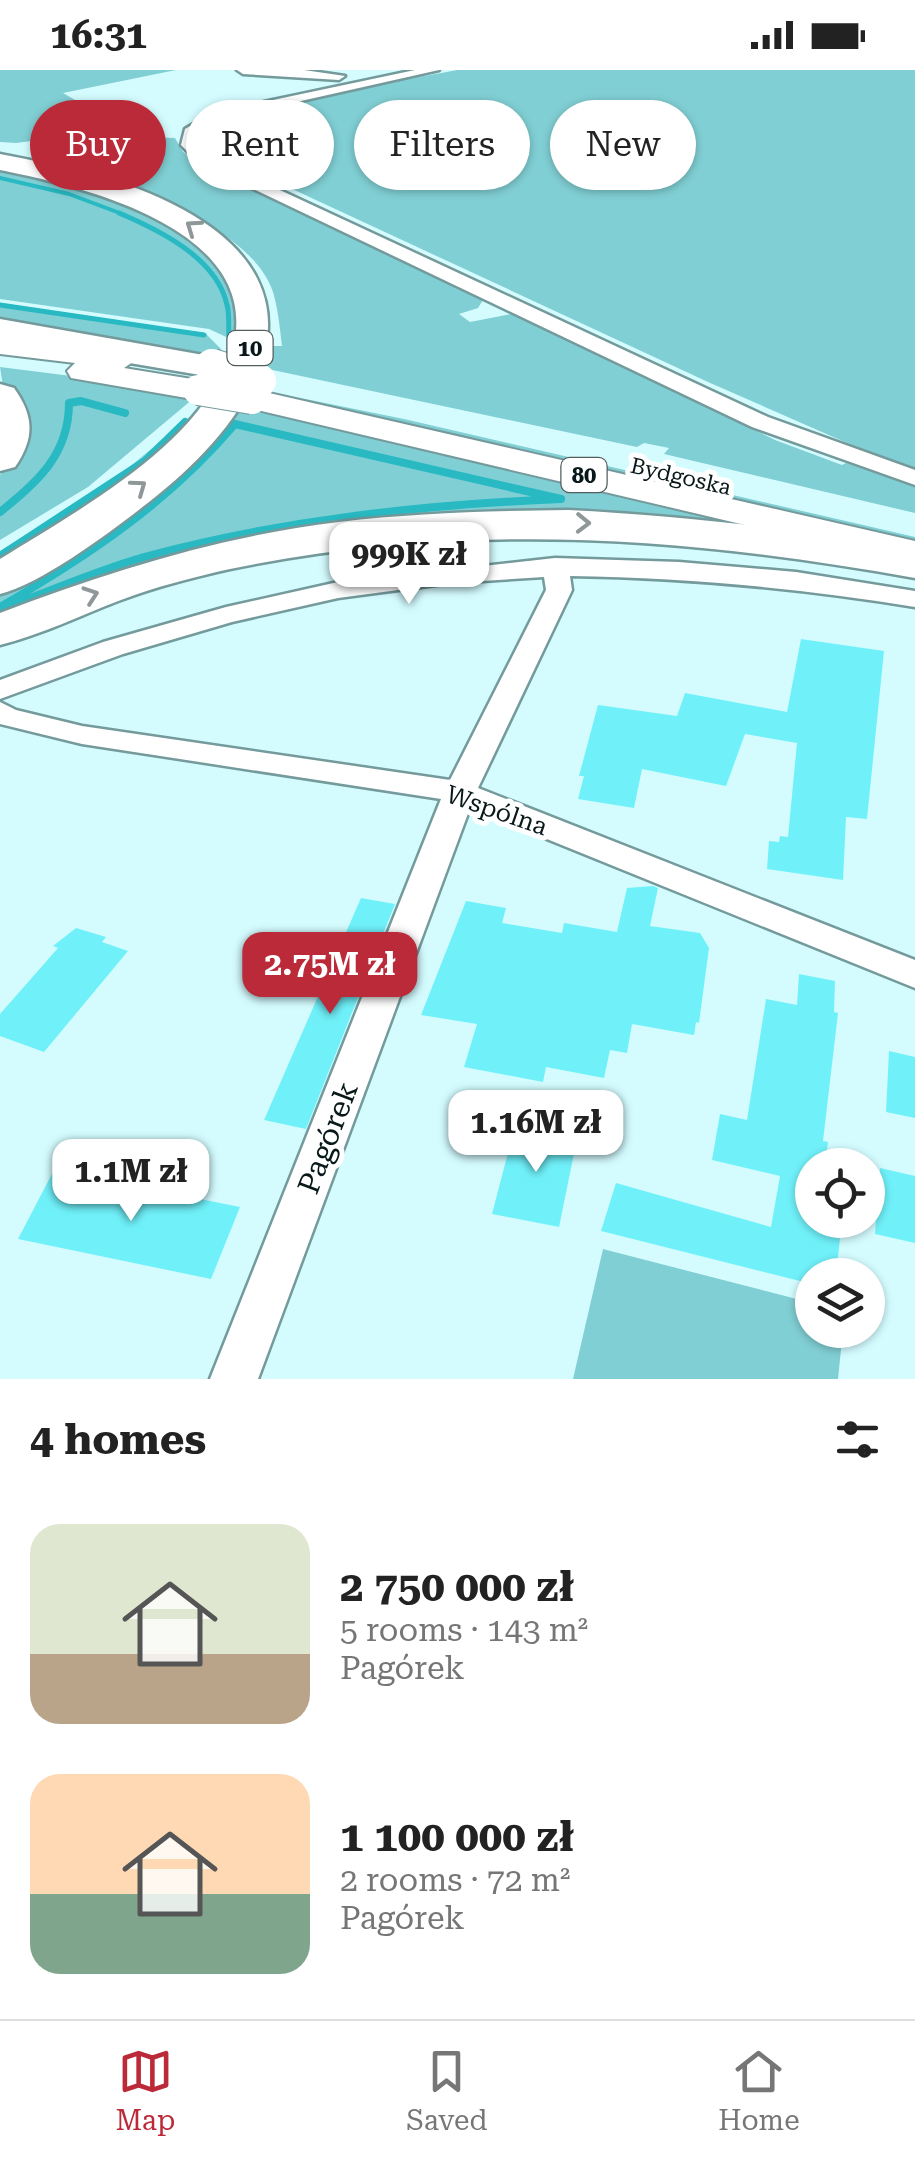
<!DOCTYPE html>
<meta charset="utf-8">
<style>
body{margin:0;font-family:"Roboto Serif",serif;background:#f2f2f2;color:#222;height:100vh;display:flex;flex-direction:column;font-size:38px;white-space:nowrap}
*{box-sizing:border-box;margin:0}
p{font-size:32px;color:#767676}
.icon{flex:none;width:55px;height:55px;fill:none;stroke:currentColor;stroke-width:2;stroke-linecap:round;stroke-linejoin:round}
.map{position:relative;height:1309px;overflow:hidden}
.details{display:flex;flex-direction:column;background:#fff;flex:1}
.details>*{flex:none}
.top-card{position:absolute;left:30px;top:30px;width:855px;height:90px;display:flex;gap:20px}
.controls{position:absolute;left:795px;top:1078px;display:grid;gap:20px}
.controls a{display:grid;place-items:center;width:90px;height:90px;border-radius:50%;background:#fff;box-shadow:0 2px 8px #0004;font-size:50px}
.price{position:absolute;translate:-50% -85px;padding:0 22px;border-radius:20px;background:#fff;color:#222;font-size:32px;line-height:65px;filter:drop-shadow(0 2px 5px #0008)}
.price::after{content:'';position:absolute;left:50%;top:60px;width:30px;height:22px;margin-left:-15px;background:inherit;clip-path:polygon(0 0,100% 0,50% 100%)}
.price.current{background:#bb2a38;color:#fff}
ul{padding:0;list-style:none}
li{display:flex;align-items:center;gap:30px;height:250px;padding:0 30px}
li span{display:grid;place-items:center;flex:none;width:280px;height:200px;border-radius:30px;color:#555}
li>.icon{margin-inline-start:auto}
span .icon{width:120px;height:120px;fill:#fffc;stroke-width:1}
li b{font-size:42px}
h2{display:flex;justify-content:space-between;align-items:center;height:120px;padding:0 30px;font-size:42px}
.tag{padding:0 35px;border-radius:45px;background:#fff;box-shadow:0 2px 8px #0004;font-size:35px;line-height:90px}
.tag.current{background:#bb2a38;color:#fff}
.status{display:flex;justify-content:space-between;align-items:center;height:70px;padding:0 50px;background:#fff;direction:ltr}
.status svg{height:28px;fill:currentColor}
.tabs{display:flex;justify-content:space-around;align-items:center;height:140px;border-top:2px solid #e0e0e0;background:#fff;font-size:28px;color:#767676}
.tabs a{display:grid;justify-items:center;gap:5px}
.tabs .current{color:#bb2a38}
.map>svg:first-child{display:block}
.green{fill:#80cfd4}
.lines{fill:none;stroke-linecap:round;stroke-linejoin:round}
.stream-far2{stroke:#28b9c2;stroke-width:4}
.stream-far1{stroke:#28b9c2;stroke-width:5}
.stream{stroke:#28b9c2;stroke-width:8}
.building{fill:#70f1fa}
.minor-casing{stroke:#749a9c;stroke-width:5}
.primary-casing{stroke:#749a9c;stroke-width:4}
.motorway-casing{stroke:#749a9c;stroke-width:5}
.minor{fill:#fff;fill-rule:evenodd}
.primary{fill:#fff;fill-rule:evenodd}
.motorway{fill:#fff;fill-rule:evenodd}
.primary-bridge-casing{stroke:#749a9c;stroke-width:32;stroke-linecap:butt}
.motorway-bridge-casing{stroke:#749a9c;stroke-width:36;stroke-linecap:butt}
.primary-bridge{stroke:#fff;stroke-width:30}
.motorway-bridge{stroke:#fff;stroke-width:34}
.oneway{stroke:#909798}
.labels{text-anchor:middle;stroke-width:10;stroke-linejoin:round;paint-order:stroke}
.shield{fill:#fff;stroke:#535d5e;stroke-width:2.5}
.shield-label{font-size:22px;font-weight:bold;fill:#091819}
.far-street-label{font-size:22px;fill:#091819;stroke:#fff}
.street-label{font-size:25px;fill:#091819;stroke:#fff}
.near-street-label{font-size:30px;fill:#091819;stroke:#fff}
</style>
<div class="status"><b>16:31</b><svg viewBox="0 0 49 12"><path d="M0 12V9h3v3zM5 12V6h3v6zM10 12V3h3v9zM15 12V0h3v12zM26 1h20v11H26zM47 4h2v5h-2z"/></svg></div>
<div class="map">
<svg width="915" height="1309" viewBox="0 0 915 1309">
<rect width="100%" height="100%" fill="#d4fcff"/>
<!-- green -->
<g class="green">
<polygon points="0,0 176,0 63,23 125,59 16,73 0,72"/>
<path d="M457 0H915V399L888 391 708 312 234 92 209 75 211 59C288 25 373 16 457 0Z"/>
<path d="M144 67 175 68 183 82 200 94 483 230 478 238 459 244 470 252 511 244 525 247 775 370 842 395 846 393 915 416V443L664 384 669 378 644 373 637 377 263 298 271 276H282C280 259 278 239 273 222 251 158 139 120 80 102L87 99 110 102 90 96 94 87 79 80 83 75 136 74Z"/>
<path d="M0 97C81 115 259 154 235 271L209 259 0 229Z"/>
<polygon points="0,234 205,263 221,279 217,287 0,257"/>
<polygon points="0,297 103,310 194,328 88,417 0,470 0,405 14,387"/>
<polygon points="256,319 404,349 915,467 915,475 282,329"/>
<polygon points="205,334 150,393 0,496 0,481 114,410"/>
<polygon points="233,341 288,345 807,466 481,445 0,547 0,526 125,444"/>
<polygon points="603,1179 812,1233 812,1260 843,1260 838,1309 573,1309"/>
</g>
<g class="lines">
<!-- stream-far2 -->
<polyline class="stream-far2" points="0,108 69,124 125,145"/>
<!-- stream-far1 -->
<g class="stream-far1">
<path d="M119 143C159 160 217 188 227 235 230 245 228 258 229 268"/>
<polyline points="0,235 204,265"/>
<polyline points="72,332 86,332"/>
</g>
<!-- stream -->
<g class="stream">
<path d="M0 442C38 412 69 384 69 333L81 331 125 343"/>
<polyline points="0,486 145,391 185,352"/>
<path d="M0 537C88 486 169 432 235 354L561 429C419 435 281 450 144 487 95 501 47 522 0 540"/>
</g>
</g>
<!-- building -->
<g class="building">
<polygon points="801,569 884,581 867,749 846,747 843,810 767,799 769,771 779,772 780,766 788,767 797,673 745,664 726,716 642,699 634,738 578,729 584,706 579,706 598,635 677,646 685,623 787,642"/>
<polygon points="653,816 658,818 650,856 700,863 709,878 699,953 696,952 694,965 632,954 627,983 610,980 604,1008 546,997 543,1012 464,997 477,954 421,945 466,831 506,838 502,853 562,863 564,853 617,862 627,818"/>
<polygon points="361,828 395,834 306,1059 264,1050"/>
<polygon points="76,858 106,867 102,872 128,881 44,982 0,966 0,944 58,878 53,876"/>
<polygon points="799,904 835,911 834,942 838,943 823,1071 828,1072 825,1095 812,1095 812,1150 842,1150 836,1205 812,1205 812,1214 601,1161 616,1113 771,1157 780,1106 712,1090 720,1044 747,1050 766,929 797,935"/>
<polygon points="889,981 915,987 915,1048 886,1042"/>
<polygon points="516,1052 578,1064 559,1157 492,1144"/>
<polygon points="880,1098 915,1106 915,1173 875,1164"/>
<polygon points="54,1100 240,1137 211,1209 18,1169"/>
</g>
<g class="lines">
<defs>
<g id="minor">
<polygon points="237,0 304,0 345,6 339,10 243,4"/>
<polygon points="415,0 439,0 221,49 197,64 195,74 209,87 768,347 915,400 915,415 752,357 199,93 181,75 185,59 212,43"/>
<path d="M555 488 679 492 796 502 915 521V537C799 518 687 508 570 506L572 520 478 718 915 890V918L470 738 258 1309H210L441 729 82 674 0 654V632L16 640 82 656 450 710 546 520 544 507 451 513 338 528 232 552 123 584 0 629V610L103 572 226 537 338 512Z"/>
</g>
<g id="primary">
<polygon points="0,266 132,282 137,289 124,298 198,310 210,313 215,320 210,327 198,330 71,308 67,301 75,293 0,284"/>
<polygon points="252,319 915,471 915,495 240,336 235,329 240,322"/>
</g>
<g id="motorway">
<path d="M0 84C62 96 126 108 182 139 338 224 254 351 149 432 113 460 42 514 0 524V489C69 446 186 382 220 305L212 307 0 271V249L226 289C229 280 235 269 236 260 245 154 76 115 0 100Z"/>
<path d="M0 314 14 318C34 346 35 368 15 397L0 401Z"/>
<path d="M568 440C685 446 799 459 915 480V508C683 466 463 451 230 499 194 507 155 517 121 530 81 545 41 565 0 575V543C109 501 222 466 339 452 415 443 491 441 568 440Z"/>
</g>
</defs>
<!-- minor casing -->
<use href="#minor" class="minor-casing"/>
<!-- primary casing -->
<use href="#primary" class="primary-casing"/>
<!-- motorway casing -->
<use href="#motorway" class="motorway-casing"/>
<!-- minor -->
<use href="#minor" class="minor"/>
<!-- primary -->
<use href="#primary" class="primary"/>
<!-- motorway -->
<use href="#motorway" class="motorway"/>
<defs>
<polyline id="primary-bridge" points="198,320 252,329"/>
<polyline id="motorway-bridge" points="212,296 259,311"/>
</defs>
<!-- primary-bridge casing -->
<use href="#primary-bridge" class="primary-bridge-casing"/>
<!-- motorway-bridge casing -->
<use href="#motorway-bridge" class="motorway-bridge-casing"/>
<!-- primary-bridge -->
<use href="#primary-bridge" class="primary-bridge"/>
<!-- motorway-bridge -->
<use href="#motorway-bridge" class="motorway-bridge"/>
</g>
<!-- one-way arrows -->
<defs><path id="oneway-chevron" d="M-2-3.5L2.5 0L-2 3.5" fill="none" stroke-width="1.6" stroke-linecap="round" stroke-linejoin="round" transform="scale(2.5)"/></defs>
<g class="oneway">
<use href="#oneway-chevron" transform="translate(193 157) rotate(-145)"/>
<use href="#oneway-chevron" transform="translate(139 417) rotate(-36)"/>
<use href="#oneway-chevron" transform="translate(583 453) rotate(1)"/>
<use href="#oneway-chevron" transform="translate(91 525) rotate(-19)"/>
</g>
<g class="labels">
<!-- shield labels -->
<g class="shield">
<rect x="227.5" y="261" width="45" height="34" rx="8"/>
<rect x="561.5" y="388" width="45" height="34" rx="8"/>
</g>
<g class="shield-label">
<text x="250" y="286">10</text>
<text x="584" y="413">80</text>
</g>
<!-- far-street labels -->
<g class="far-street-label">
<text transform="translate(681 406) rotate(13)" y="8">Bydgoska</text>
</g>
<!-- street labels -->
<g class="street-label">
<text transform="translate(497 740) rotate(19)" y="9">Wspólna</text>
</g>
<!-- near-street labels -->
<g class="near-street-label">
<text transform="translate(328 1068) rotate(-69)" y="10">Pagórek</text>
</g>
</g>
</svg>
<div class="controls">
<a><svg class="icon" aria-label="locate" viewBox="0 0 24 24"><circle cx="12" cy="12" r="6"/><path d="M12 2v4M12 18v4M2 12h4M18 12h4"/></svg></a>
<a><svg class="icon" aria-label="layers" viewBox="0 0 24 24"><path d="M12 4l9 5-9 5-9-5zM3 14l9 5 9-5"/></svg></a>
</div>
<b class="price" style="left:409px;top:537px">999K zł</b>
<b class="price current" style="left:330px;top:947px">2.75M zł</b>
<b class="price" style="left:536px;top:1105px">1.16M zł</b>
<b class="price" style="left:131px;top:1154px">1.1M zł</b>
<div class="top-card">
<a class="tag current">Buy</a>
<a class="tag">Rent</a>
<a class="tag">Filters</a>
<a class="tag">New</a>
</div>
</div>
<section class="details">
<h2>4 homes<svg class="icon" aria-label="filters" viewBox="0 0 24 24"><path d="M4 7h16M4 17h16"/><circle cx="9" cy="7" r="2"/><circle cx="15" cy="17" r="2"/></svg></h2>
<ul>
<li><span style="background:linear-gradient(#dfe7d0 65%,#b9a48a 0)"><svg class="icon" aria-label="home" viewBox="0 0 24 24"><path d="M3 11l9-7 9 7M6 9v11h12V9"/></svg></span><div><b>2 750 000 zł</b><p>5 rooms · 143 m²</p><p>Pagórek</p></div></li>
<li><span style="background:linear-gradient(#ffd9b3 60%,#7fa58c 0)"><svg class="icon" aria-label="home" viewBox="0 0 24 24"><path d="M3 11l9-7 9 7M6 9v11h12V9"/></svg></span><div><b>1 100 000 zł</b><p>2 rooms · 72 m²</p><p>Pagórek</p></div></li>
</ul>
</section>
<nav class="tabs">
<a class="current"><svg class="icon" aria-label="map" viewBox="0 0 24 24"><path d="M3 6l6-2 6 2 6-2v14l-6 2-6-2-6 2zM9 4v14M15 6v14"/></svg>Map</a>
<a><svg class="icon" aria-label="saved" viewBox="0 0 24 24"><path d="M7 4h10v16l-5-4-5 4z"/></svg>Saved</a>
<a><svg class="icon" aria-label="home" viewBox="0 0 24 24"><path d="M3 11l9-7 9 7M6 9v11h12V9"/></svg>Home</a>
</nav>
